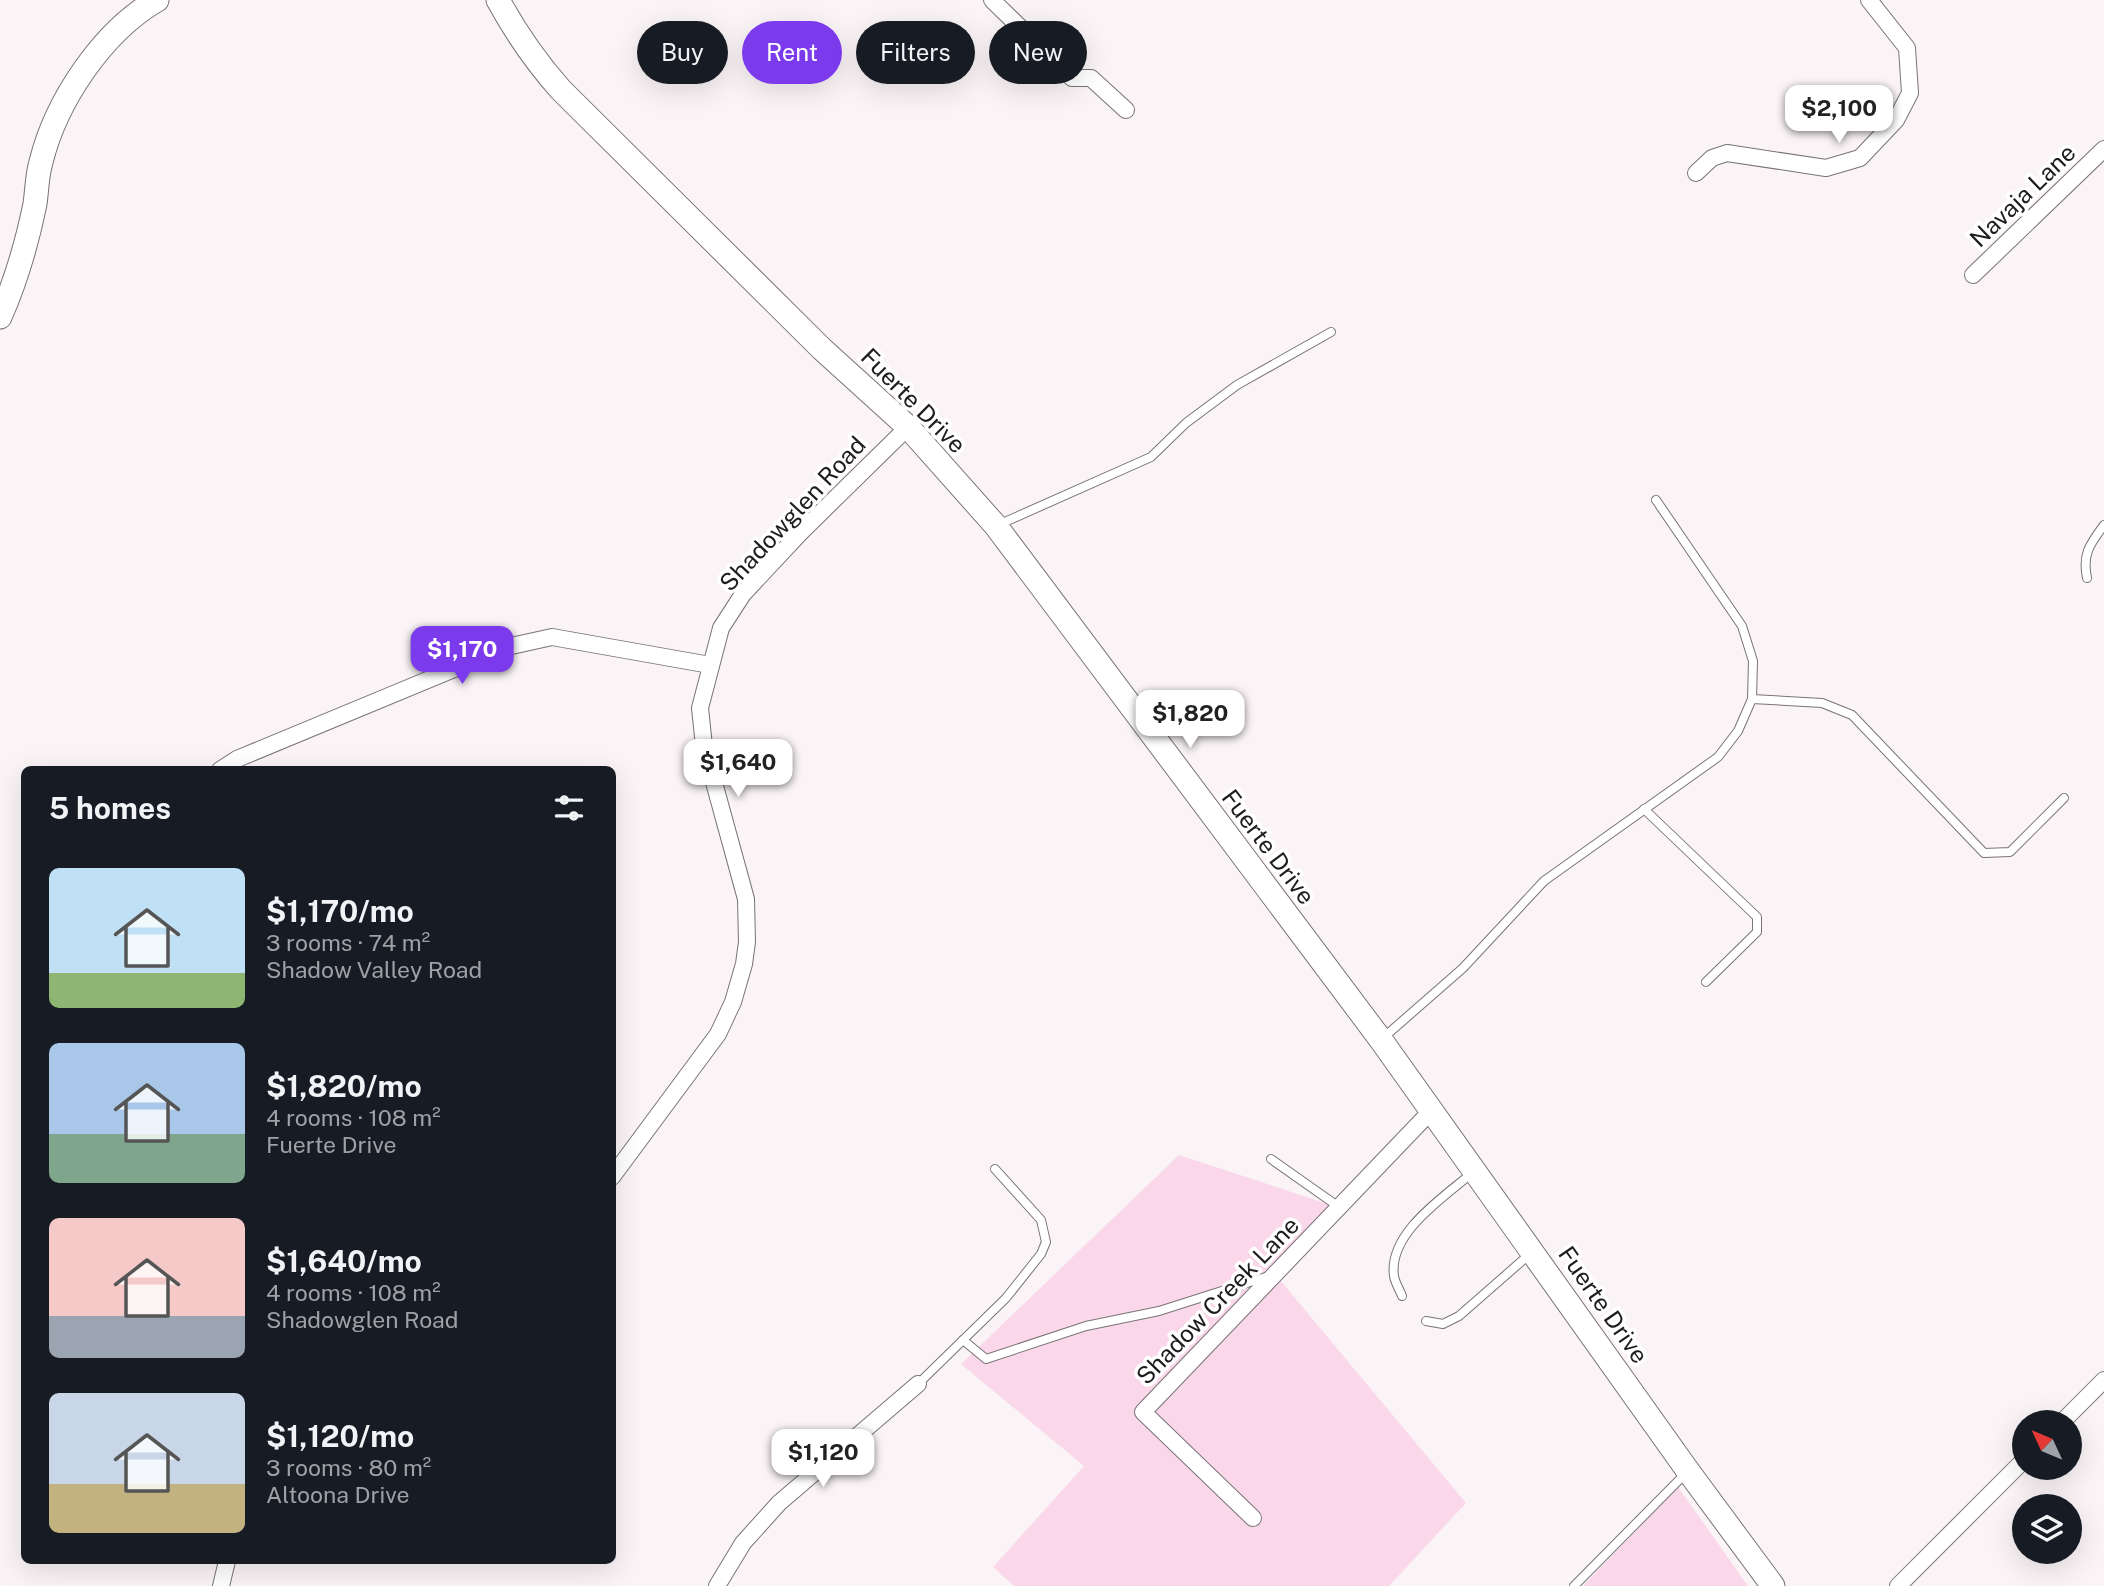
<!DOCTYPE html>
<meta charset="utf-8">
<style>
body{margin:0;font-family:"Public Sans",sans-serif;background:#242831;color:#f1f3f6;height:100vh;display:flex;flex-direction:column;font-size:26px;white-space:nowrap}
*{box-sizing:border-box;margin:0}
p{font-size:23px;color:#9ea1a6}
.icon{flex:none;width:38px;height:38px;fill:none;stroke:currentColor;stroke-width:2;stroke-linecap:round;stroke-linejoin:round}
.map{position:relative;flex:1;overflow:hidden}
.sheet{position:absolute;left:21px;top:766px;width:595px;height:798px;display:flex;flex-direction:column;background:#171b24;border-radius:10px;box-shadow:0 7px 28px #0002}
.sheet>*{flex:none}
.guide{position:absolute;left:637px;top:21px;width:665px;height:63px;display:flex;gap:14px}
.needle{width:46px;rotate:314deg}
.fabs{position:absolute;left:2012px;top:1410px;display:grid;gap:14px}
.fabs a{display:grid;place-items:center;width:70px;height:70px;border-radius:50%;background:#171b24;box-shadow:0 7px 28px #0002;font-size:35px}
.price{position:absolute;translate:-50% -60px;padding:0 16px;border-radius:14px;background:#fff;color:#222;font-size:23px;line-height:46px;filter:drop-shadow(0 2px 4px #0008)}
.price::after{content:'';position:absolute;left:50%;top:42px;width:21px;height:16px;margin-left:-10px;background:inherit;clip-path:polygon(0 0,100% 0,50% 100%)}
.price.selected{background:#7c3aed;color:#fff}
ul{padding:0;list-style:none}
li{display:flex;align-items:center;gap:21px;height:175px;padding:0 28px}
li span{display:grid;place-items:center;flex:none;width:196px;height:140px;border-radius:10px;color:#555}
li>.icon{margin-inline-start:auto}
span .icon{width:84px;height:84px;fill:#fffc;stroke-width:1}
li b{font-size:30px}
h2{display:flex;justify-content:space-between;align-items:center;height:84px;padding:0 28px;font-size:30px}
.chip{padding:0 24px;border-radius:32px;background:#171b24;box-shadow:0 7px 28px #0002;font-size:24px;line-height:63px}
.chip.selected{background:#7c3aed;color:#fff}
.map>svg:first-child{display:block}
.green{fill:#fad8ea}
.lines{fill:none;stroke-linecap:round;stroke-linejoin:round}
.lane-casing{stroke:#797376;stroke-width:10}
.street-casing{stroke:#797376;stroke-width:18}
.secondary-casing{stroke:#797376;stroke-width:25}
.lane{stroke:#fff;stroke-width:8}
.street{stroke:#fff;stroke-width:16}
.secondary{stroke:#fff;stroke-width:23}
.labels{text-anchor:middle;stroke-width:7;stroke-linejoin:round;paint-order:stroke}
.street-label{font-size:24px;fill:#1e1c1d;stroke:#fff}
</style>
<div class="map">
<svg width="2104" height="1586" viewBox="0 0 2104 1586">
<rect width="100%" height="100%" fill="#faf4f7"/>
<!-- green -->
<g class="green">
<polygon points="1179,1155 1340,1208 1275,1274 1466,1503 1389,1586 1014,1586 993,1567 1084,1466 961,1364"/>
<polygon points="1678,1487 1748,1586 1583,1586"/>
</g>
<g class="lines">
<defs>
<g id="lane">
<polyline points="998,525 1151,457 1186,423 1237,385 1331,332"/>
<path d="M2087 578C2082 554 2090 544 2104 525"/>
<polyline points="1752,699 1822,703 1852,715 1984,853 2010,852 2064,798"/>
<polyline points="1644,809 1757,917 1757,932 1706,982"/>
<polyline points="1383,1038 1463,968 1544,881 1718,757 1738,731 1752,699 1753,661 1742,626 1656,500"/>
<polyline points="1271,1159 1339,1207"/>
<path d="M1402 1296C1400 1290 1395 1283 1394 1276 1388 1233 1444 1197 1472 1173"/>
<polyline points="1426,1321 1443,1324 1459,1316 1531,1253"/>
<polyline points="963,1340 986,1359 1086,1326 1159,1311 1269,1276"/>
<polyline points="918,1384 1006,1298 1041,1254 1046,1242 1041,1220 995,1169"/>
<polyline points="1574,1586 1686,1473"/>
</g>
<g id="street">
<polyline points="992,0 1072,78 1091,78 1126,110"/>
<polyline points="1696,173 1712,158 1727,153 1826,168 1860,158 1896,120 1910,93 1907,48 1869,0"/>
<polyline points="1973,275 2104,149"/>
<polyline points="220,770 237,759 507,647 552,637 710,665"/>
<polyline points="612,1177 718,1034 733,1002 744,964 747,942 746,899 704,746 700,708 721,628 743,594 800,533 908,427"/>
<polyline points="2061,1423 2104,1380"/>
<polyline points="1253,1518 1143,1412 1431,1111"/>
<polyline points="221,1586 227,1561"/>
<polyline points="717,1586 743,1543 779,1503 918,1384"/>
<polyline points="1898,1586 2025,1459"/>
</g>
<g id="secondary">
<path d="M498 0C516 33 536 62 561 90L822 349 908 427 996 526 1381 1040 1688 1471 1773 1586"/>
<path d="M0 317C16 281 27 243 35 204 37 190 37 175 41 162 56 101 102 32 157 0"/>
</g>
</defs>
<!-- lane casing -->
<use href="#lane" class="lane-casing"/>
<!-- street casing -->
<use href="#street" class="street-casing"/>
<!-- secondary casing -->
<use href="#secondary" class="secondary-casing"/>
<!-- lane -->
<use href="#lane" class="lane"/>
<!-- street -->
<use href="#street" class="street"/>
<!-- secondary -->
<use href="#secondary" class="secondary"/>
</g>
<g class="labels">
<!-- street labels -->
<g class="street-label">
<text transform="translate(2023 196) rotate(-44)" y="8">Navaja Lane</text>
<text transform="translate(913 401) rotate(45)" y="8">Fuerte Drive</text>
<text transform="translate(793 514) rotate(-47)" y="8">Shadowglen Road</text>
<text transform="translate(1268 847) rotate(53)" y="8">Fuerte Drive</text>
<text transform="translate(1218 1301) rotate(-46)" y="8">Shadow Creek Lane</text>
<text transform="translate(1603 1305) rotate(55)" y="8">Fuerte Drive</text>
</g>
</g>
</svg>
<div class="fabs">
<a><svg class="needle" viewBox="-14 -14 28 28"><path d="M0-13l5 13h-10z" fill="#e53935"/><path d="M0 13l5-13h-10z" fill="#9ea1a6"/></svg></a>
<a><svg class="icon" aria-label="layers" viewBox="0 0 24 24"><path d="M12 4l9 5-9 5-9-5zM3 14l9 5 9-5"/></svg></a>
</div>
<b class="price" style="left:1839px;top:145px">$2,100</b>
<b class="price selected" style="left:462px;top:686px">$1,170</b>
<b class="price" style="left:1190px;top:750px">$1,820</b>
<b class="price" style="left:738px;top:799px">$1,640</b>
<b class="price" style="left:823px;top:1489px">$1,120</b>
<div class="guide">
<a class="chip">Buy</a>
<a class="chip selected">Rent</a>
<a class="chip">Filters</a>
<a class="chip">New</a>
</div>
<section class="sheet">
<h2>5 homes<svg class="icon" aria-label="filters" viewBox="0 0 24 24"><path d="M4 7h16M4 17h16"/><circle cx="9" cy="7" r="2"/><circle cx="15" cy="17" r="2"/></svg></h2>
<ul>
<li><span style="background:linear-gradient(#bfe0f5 75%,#8fb573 0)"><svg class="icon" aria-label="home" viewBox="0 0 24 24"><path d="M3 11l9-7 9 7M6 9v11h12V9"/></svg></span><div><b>$1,170/mo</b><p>3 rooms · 74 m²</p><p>Shadow Valley Road</p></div></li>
<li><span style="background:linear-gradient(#a9c7e8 65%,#7fa58c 0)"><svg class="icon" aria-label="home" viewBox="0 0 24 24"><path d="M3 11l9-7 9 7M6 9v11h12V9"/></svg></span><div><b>$1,820/mo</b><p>4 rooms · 108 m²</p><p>Fuerte Drive</p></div></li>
<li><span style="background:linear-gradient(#f6c9c9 70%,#9aa5b1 0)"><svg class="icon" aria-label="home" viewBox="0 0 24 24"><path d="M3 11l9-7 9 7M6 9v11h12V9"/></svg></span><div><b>$1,640/mo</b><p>4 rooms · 108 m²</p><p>Shadowglen Road</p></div></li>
<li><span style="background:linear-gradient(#c9d6e8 65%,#c2b280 0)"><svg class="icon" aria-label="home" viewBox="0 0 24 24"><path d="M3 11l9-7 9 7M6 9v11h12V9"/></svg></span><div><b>$1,120/mo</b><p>3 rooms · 80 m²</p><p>Altoona Drive</p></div></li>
</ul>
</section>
</div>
